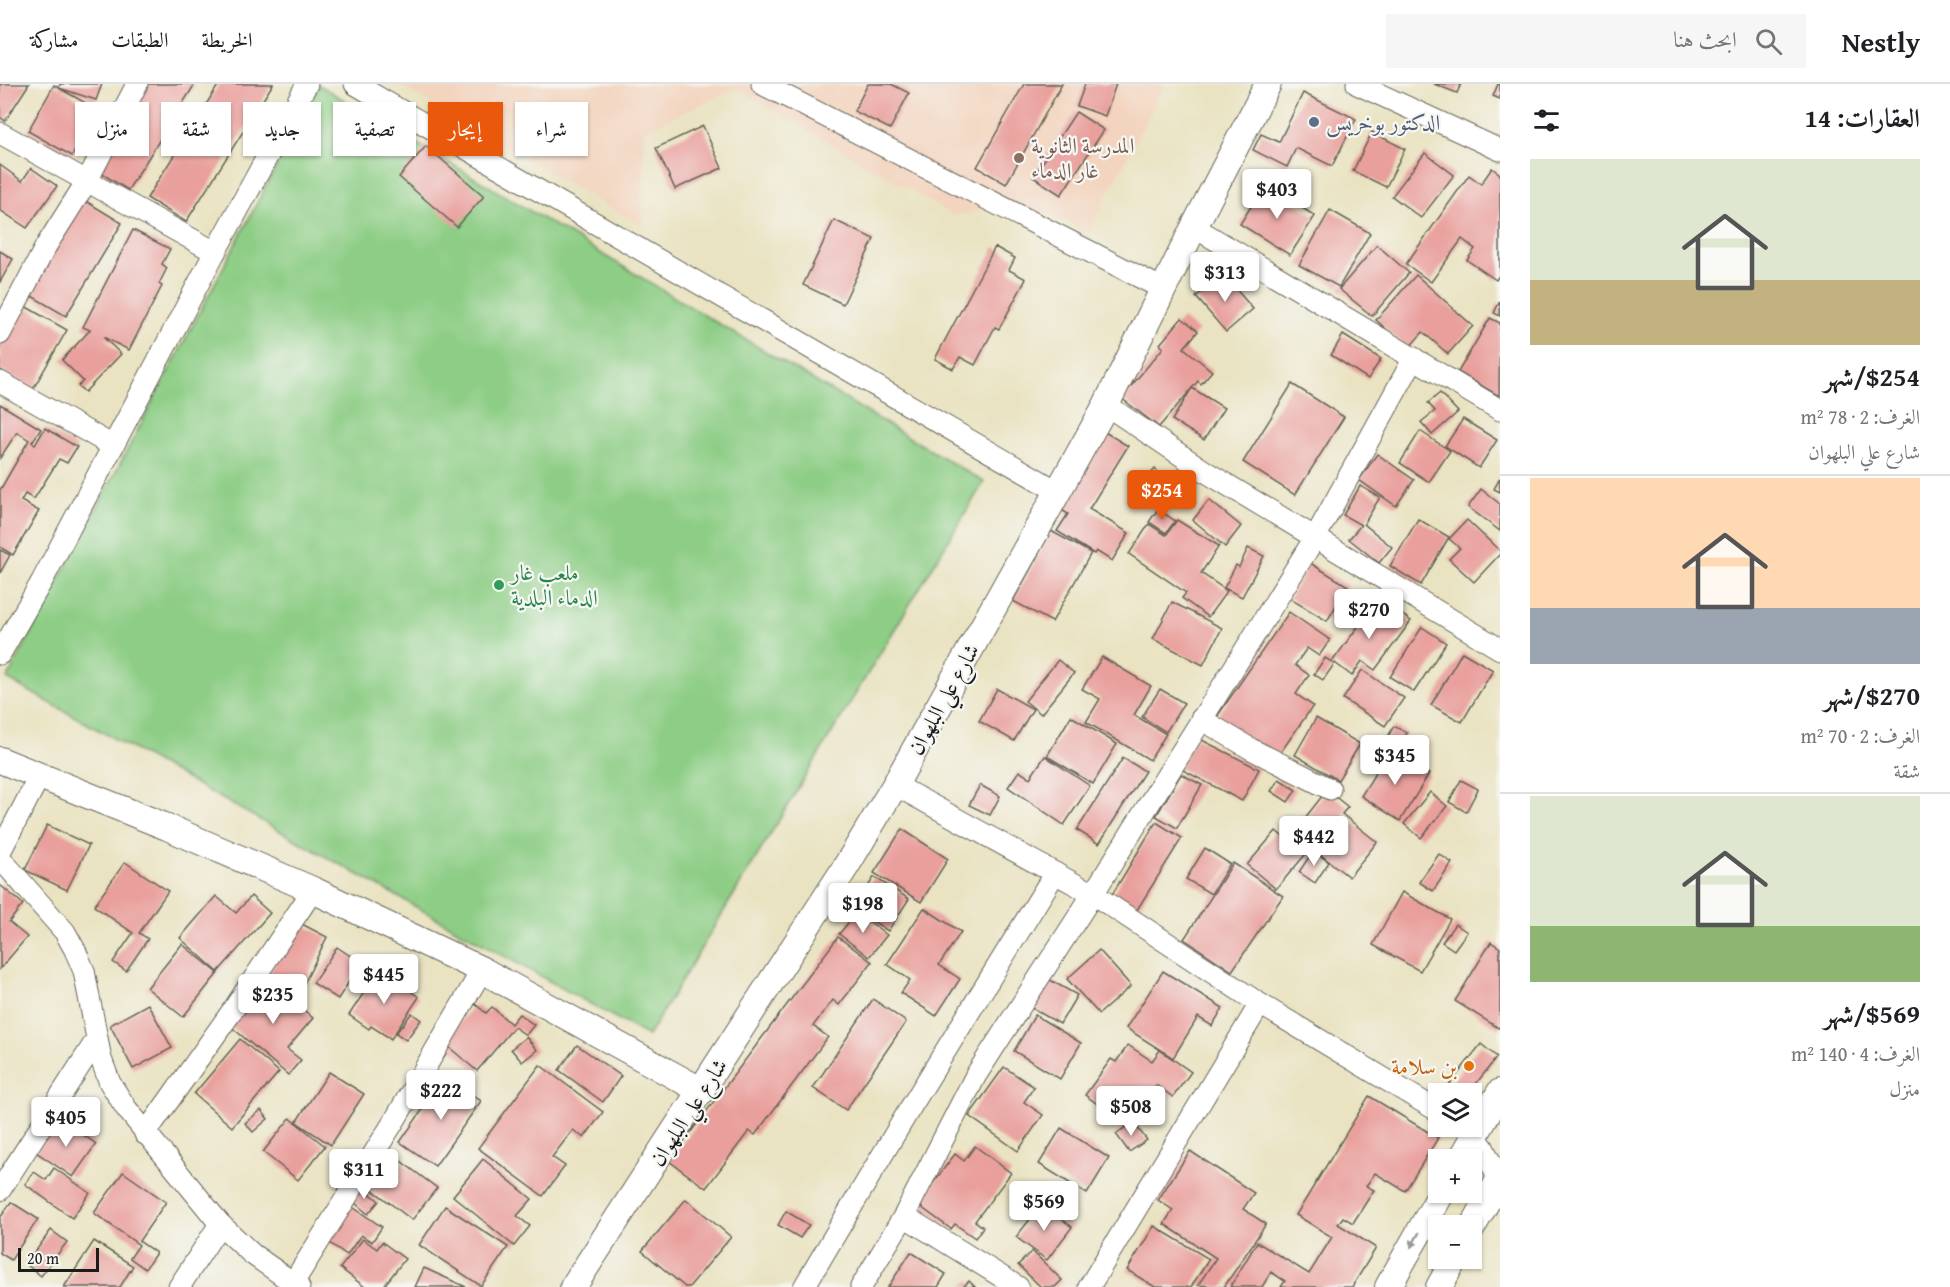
<!DOCTYPE html>
<html lang="ar">
<meta charset="utf-8">
<style>
body{margin:0;font-family:"Gentium Book Plus",Amiri,serif;background:#f6f6f6;color:#202124;direction:rtl;height:100vh;display:flex;flex-direction:column;font-size:22px;white-space:nowrap}
*{box-sizing:border-box;margin:0}
p{font-size:20px;color:#757577}
.icon{flex:none;width:33px;height:33px;fill:none;stroke:currentColor;stroke-width:2;stroke-linecap:round;stroke-linejoin:round}
.map{position:relative;flex:1;overflow:hidden;direction:ltr}
.panel{display:flex;flex-direction:column;background:#fff;width:450px}
.panel>*{flex:none}
.top-card{position:absolute;left:18px;top:18px;width:570px;height:54px;direction:rtl;display:flex;gap:12px}
.tools{position:absolute;left:1428px;top:999px;display:grid;gap:12px}
.tools a{display:grid;place-items:center;width:54px;height:54px;border-radius:0px;background:#fff;box-shadow:0 2px 4px #0004;font-size:30px}
.scale{position:absolute;left:18px;bottom:15px;width:81px;box-sizing:border-box;padding-left:6px;border:3px solid #1c1c1c;border-top:0;font-size:16px;line-height:21px;white-space:nowrap;color:#1c1c1c;-webkit-text-stroke:4px #f6f6f2;paint-order:stroke}
.price{position:absolute;translate:-50% -51px;padding:0 14px;border-radius:6px;background:#fff;color:#222;font-size:20px;line-height:39px;filter:drop-shadow(0 2px 3px #0008)}
.price::after{content:'';position:absolute;left:50%;top:36px;width:18px;height:14px;margin-left:-9px;background:inherit;clip-path:polygon(0 0,100% 0,50% 100%)}
.price.on{background:#ea580c;color:#fff}
ul{padding:0;list-style:none}
li{display:grid;align-content:center;gap:12px;height:318px;padding:0 30px}
li+li{border-top:2px solid #e0e0e0}
li span{display:grid;place-items:center;height:186px;border-radius:0px;color:#555}
li>.icon{margin-inline-start:auto}
span .icon{width:108px;height:108px;fill:#fffc;stroke-width:1}
li b{font-size:26px}
h2{display:flex;justify-content:space-between;align-items:center;height:72px;padding:0 30px;font-size:26px}
.tag{padding:0 21px;border-radius:0px;background:#fff;box-shadow:0 2px 4px #0004;font-size:21px;line-height:54px}
.tag.on{background:#ea580c;color:#fff}
header{display:flex;align-items:center;gap:36px;box-sizing:border-box;height:84px;padding:0 30px;background:#fff;border-bottom:2px solid #e0e0e0}
header strong{font-size:28px}
nav{display:flex;gap:33px;margin-inline-start:auto;font-size:21px}
.search{width:420px;height:54px;background:#f6f6f6;display:flex;align-items:center;gap:15px;box-sizing:border-box;padding:0 21px;border-radius:0px;color:#757577;font-size:22px}
main{display:flex;flex:1;min-height:0}
.map>svg:first-child{display:block}
.built{fill:#f3d4be}
.green{fill:#8dcd85;stroke:#547450;stroke-width:1.5}
.building{fill:#e99f9b}
.lines{fill:none;stroke-linecap:round;stroke-linejoin:round}
.minor-casing{stroke:#646256;stroke-width:23}
.tertiary-casing{stroke:#646256;stroke-width:28}
.minor{stroke:#fff;stroke-width:21}
.tertiary{stroke:#fff;stroke-width:26}
.oneway{fill:#999}
.service-dot{fill:#5c6f8a;stroke:#f6f6f2;stroke-width:2}
.education-dot{fill:#8d6e63;stroke:#f6f6f2;stroke-width:2}
.leisure-dot{fill:#2e9e5b;stroke:#f6f6f2;stroke-width:2}
.food-dot{fill:#e8710a;stroke:#f6f6f2;stroke-width:2}
.labels{text-anchor:middle;stroke-width:4.5;stroke-linejoin:round;paint-order:stroke}
.service-label{font-size:22px;fill:#4e5e75;stroke:#f6f6f2;text-anchor:start}
.education-label{font-size:22px;fill:#785e54;stroke:#f6f6f2;text-anchor:start}
.leisure-label{font-size:22px;fill:#27864d;stroke:#f6f6f2;text-anchor:start}
.street-label{font-size:22px;fill:#1c1c1c;stroke:#f6f6f2}
.food-label{font-size:22px;fill:#c56008;stroke:#f6f6f2;text-anchor:end}
</style>
<header>
<strong>Nestly</strong>
<div class="search"><svg class="icon" aria-label="search" viewBox="0 0 24 24"><circle cx="10" cy="10" r="6"/><path d="M15 15l6 6"/></svg>ابحث هنا</div>
<nav><a>الخريطة</a><a>الطبقات</a><a>مشاركة</a></nav>
</header>
<main>
<section class="panel">
<h2>العقارات: 14<svg class="icon" aria-label="filters" viewBox="0 0 24 24"><path d="M4 7h16M4 17h16"/><circle cx="9" cy="7" r="2"/><circle cx="15" cy="17" r="2"/></svg></h2>
<ul>
<li><span style="background:linear-gradient(#dfe7d0 65%,#c2b280 0)"><svg class="icon" aria-label="home" viewBox="0 0 24 24"><path d="M3 11l9-7 9 7M6 9v11h12V9"/></svg></span><div><b>$254/شهر</b><p>الغرف: 2 · 78 m²</p><p>شارع علي البلهوان</p></div></li>
<li><span style="background:linear-gradient(#ffd9b3 70%,#9aa5b1 0)"><svg class="icon" aria-label="home" viewBox="0 0 24 24"><path d="M3 11l9-7 9 7M6 9v11h12V9"/></svg></span><div><b>$270/شهر</b><p>الغرف: 2 · 70 m²</p><p>شقة</p></div></li>
<li><span style="background:linear-gradient(#dfe7d0 70%,#8fb573 0)"><svg class="icon" aria-label="home" viewBox="0 0 24 24"><path d="M3 11l9-7 9 7M6 9v11h12V9"/></svg></span><div><b>$569/شهر</b><p>الغرف: 4 · 140 m²</p><p>منزل</p></div></li>
</ul>
</section>
<div class="map">
<svg width="1500" height="1203" viewBox="0 0 1500 1203">
<rect width="100%" height="100%" fill="#f6f6f2"/>
<filter id="ink" filterUnits="userSpaceOnUse"><feTurbulence type="fractalNoise" baseFrequency=".0167" numOctaves="2"/><feDisplacementMap in="SourceGraphic" scale="12" xChannelSelector="R" yChannelSelector="G"/><feConvolveMatrix kernelMatrix="1 2 1 2 8 2 1 2 1" color-interpolation-filters="sRGB"/></filter>
<filter id="wash" filterUnits="userSpaceOnUse"><feTurbulence type="fractalNoise" baseFrequency=".008" numOctaves="4" result="noise"/><feDisplacementMap in="SourceGraphic" scale="24" xChannelSelector="R" yChannelSelector="G"/><feGaussianBlur stdDeviation="1.35" result="paint"/><feColorMatrix in="noise" values="0 0 0 0 0 0 0 0 0 0 0 0 0 0 0 0 0 1.4 0 .05"/><feComposite in="paint" operator="in"/></filter>
<g filter="url(#wash)">
<rect width="100%" height="100%" fill="#eae3c2"/>
<!-- built -->
<polygon class="built" points="398,0 1165,0 1089,148 1017,118 954,132 736,4 644,47 642,142"/>
<!-- green -->
<polygon class="green" points="319,1 984,398 648,952 7,595"/>
<g id="blocks">
<!-- building -->
<g class="building">
<polygon points="0,0 29,0 5,37 0,33"/>
<polygon points="60,0 102,0 96,16 59,4 98,26 72,72 28,47 54,1 59,4"/>
<polygon points="139,0 195,0 128,106 88,81"/>
<polygon points="219,0 273,0 186,138 147,114"/>
<polygon points="868,0 891,0 909,9 890,45 854,27"/>
<polygon points="1024,0 1062,0 1006,100 977,83"/>
<polygon points="1085,0 1116,0 1105,32 1077,22"/>
<polygon points="1434,0 1461,0 1457,9"/>
<polygon points="1498,0 1500,0 1500,15 1493,12"/>
<polygon points="1303,9 1356,35 1332,82 1296,64 1287,83 1253,66 1261,50 1279,58"/>
<polygon points="1076,28 1104,46 1061,111 1033,93"/>
<polygon points="703,42 722,84 675,105 656,64"/>
<polygon points="1372,48 1405,65 1386,103 1353,87"/>
<polygon points="426,62 484,112 457,143 399,93"/>
<polygon points="1425,69 1454,91 1421,134 1392,112"/>
<polygon points="0,81 22,97 31,84 57,102 27,144 0,126"/>
<polygon points="1492,84 1500,90 1500,190 1496,196 1467,176 1475,165 1462,155 1431,198 1406,180 1469,91 1481,100"/>
<polygon points="1265,100 1315,132 1290,171 1240,140"/>
<polygon points="74,110 122,139 66,232 23,207"/>
<polygon points="1330,126 1370,149 1339,203 1299,181"/>
<polygon points="834,136 874,155 843,220 803,201"/>
<polygon points="133,146 170,165 162,180 167,184 159,200 162,202 129,266 103,253 121,270 85,308 78,302 83,297 62,276 90,246 83,243"/>
<polygon points="1377,161 1409,189 1372,232 1339,205"/>
<polygon points="995,163 1015,174 1009,186 1026,195 999,245 995,243 975,281 960,273 953,285 935,275"/>
<polygon points="0,167 13,175 0,198"/>
<polygon points="1223,190 1253,225 1226,248 1196,213"/>
<polygon points="1416,191 1473,242 1448,270 1423,248 1408,265 1376,236"/>
<polygon points="1500,217 1500,232 1494,229"/>
<polygon points="23,221 67,246 33,305 0,286 0,260"/>
<polygon points="1182,234 1198,247 1184,264 1212,287 1201,300 1198,297 1159,343 1121,314 1163,264 1160,260"/>
<polygon points="1490,234 1500,239 1499,312 1458,288"/>
<polygon points="1343,251 1381,275 1368,295 1331,271"/>
<polygon points="1292,300 1344,333 1295,411 1243,378"/>
<polygon points="1192,304 1224,324 1204,356 1172,336"/>
<polygon points="1440,309 1458,328 1432,351 1421,338 1435,327 1428,319"/>
<polygon points="0,320 41,345 32,358 35,361 45,344 77,363 67,379 59,375 34,415 25,410 21,417 39,427 13,471 0,463 0,406 29,356 17,348 0,374"/>
<polygon points="1463,335 1497,356 1479,384 1445,362"/>
<polygon points="1103,347 1128,362 1089,425 1129,449 1112,477 1096,467 1094,470 1057,447 1068,430 1057,423"/>
<polygon points="1420,347 1450,367 1429,398 1400,379"/>
<polygon points="1377,370 1414,396 1396,422 1359,396"/>
<polygon points="1155,385 1165,395 1154,407 1144,397"/>
<polygon points="1500,394 1500,408 1494,405"/>
<polygon points="1360,402 1380,413 1364,440 1392,463 1379,479 1349,455 1361,441 1343,431"/>
<polygon points="1481,405 1500,420 1500,447 1468,423"/>
<polygon points="1209,416 1241,442 1225,463 1193,436"/>
<polygon points="1158,425 1175,437 1166,449 1149,438"/>
<polygon points="1418,435 1449,453 1421,501 1390,482"/>
<polygon points="1177,436 1219,462 1201,489 1227,507 1208,533 1182,514 1186,509 1129,470 1149,440 1166,451"/>
<polygon points="1467,436 1500,467 1500,470 1474,498 1449,475 1460,464 1449,455"/>
<polygon points="1051,447 1091,469 1052,538 1013,517"/>
<polygon points="1248,464 1264,472 1242,513 1224,504 1236,481 1239,483"/>
<polygon points="0,466 10,471 0,489"/>
<polygon points="1310,479 1348,502 1327,537 1289,514"/>
<polygon points="1379,514 1411,537 1375,586 1362,577 1352,592 1335,579 1323,596 1314,590 1325,574 1332,578"/>
<polygon points="1172,518 1222,544 1203,581 1153,555"/>
<polygon points="1289,528 1330,556 1319,572 1307,564 1295,581 1309,591 1296,610 1313,622 1278,672 1214,637"/>
<polygon points="1422,543 1446,559 1414,608 1390,593"/>
<polygon points="1462,568 1493,586 1462,638 1431,621"/>
<polygon points="1102,573 1151,602 1134,631 1166,650 1150,676 1086,638 1100,615 1082,605"/>
<polygon points="1058,576 1074,589 1041,630 1025,617"/>
<polygon points="1362,586 1404,614 1385,642 1343,615"/>
<polygon points="997,605 1033,625 1014,657 979,637"/>
<polygon points="1160,605 1184,619 1166,648 1142,633"/>
<polygon points="1071,632 1117,660 1093,700 1047,672"/>
<polygon points="1316,634 1360,660 1338,696 1295,671"/>
<polygon points="1394,642 1407,649 1398,665 1385,658"/>
<polygon points="1196,653 1259,685 1242,717 1179,684"/>
<polygon points="1389,667 1429,690 1400,737 1361,712"/>
<polygon points="1045,672 1090,702 1064,741 1008,703 1019,687 1030,694"/>
<polygon points="1123,674 1145,687 1099,760 1077,746"/>
<polygon points="1181,690 1202,701 1177,744 1156,732"/>
<polygon points="1279,695 1296,706 1288,718 1271,707"/>
<polygon points="1461,696 1478,705 1466,728 1449,718"/>
<polygon points="980,701 1000,712 990,731 969,721"/>
<polygon points="1327,706 1348,723 1342,730 1377,758 1349,793 1293,749"/>
<polygon points="1430,708 1447,722 1421,754 1404,740"/>
<polygon points="1156,738 1182,754 1135,829 1110,814"/>
<polygon points="47,741 89,761 67,806 25,786"/>
<polygon points="902,745 948,775 921,818 874,789"/>
<polygon points="1276,747 1305,771 1276,805 1247,781"/>
<polygon points="1205,764 1230,780 1211,810 1186,795"/>
<polygon points="1313,767 1329,778 1315,799 1299,788"/>
<polygon points="1439,770 1452,779 1433,807 1419,798"/>
<polygon points="125,778 168,807 139,849 148,855 126,887 113,878 133,849 94,822"/>
<polygon points="1233,779 1283,812 1232,887 1184,855"/>
<polygon points="874,793 909,815 888,847 854,825"/>
<polygon points="0,801 23,820 9,838 27,853 0,885"/>
<polygon points="1402,808 1450,835 1420,887 1373,861"/>
<polygon points="216,812 236,829 251,812 270,829 218,888 180,854"/>
<polygon points="924,824 961,848 939,881 960,895 936,932 901,909 910,896 887,880"/>
<polygon points="857,828 887,851 869,873 839,850"/>
<polygon points="296,837 327,853 299,910 267,894"/>
<polygon points="1455,840 1467,848 1454,866 1442,858"/>
<polygon points="838,853 872,878 839,921 833,916 813,942 828,953 755,1051 749,1047 706,1104 669,1077"/>
<polygon points="1491,858 1500,864 1500,945 1455,917"/>
<polygon points="182,860 218,889 183,933 147,904"/>
<polygon points="337,863 361,879 338,915 313,899"/>
<polygon points="1099,866 1131,902 1099,930 1067,895"/>
<polygon points="379,886 419,913 391,955 371,942 369,945 349,931"/>
<polygon points="1163,887 1223,924 1212,942 1198,933 1173,974 1126,944"/>
<polygon points="1043,892 1077,911 1060,940 1026,921"/>
<polygon points="268,895 313,934 287,965 301,976 288,991 229,941"/>
<polygon points="873,915 906,938 846,1026 813,1004"/>
<polygon points="148,920 172,964 133,985 110,941"/>
<polygon points="475,920 486,929 492,923 511,940 519,930 534,941 526,951 514,943 477,987 443,958"/>
<polygon points="412,929 421,936 406,956 396,949"/>
<polygon points="1035,931 1081,959 1060,995 1014,967"/>
<polygon points="526,953 537,966 522,978 511,965"/>
<polygon points="240,955 279,988 232,1043 194,1010"/>
<polygon points="1481,960 1497,973 1468,1010 1442,1010"/>
<polygon points="577,961 621,992 603,1018 559,986"/>
<polygon points="1128,961 1152,977 1160,966 1191,988 1173,1013 1156,1001 1127,1041 1085,1011 1111,975 1116,978"/>
<polygon points="540,981 603,1028 584,1054 573,1046 552,1073 565,1082 543,1112 478,1064"/>
<polygon points="1004,983 1034,1003 1024,1018 1043,1031 1018,1067 969,1032"/>
<polygon points="329,988 364,1010 331,1061 296,1038"/>
<polygon points="446,992 481,1017 435,1082 400,1058"/>
<polygon points="1369,1012 1438,1054 1405,1107 1375,1089 1366,1102 1374,1106 1353,1139 1343,1133 1338,1140 1376,1164 1352,1203 1281,1203 1285,1197 1271,1188 1262,1203 1230,1203 1257,1158 1309,1190 1332,1153 1296,1131"/>
<polygon points="261,1026 268,1035 253,1048 245,1039"/>
<polygon points="59,1034 96,1060 73,1093 36,1068"/>
<polygon points="290,1034 325,1062 298,1096 263,1068"/>
<polygon points="1133,1038 1147,1056 1129,1068 1116,1050"/>
<polygon points="1061,1044 1109,1074 1087,1110 1039,1080"/>
<polygon points="975,1062 1011,1089 975,1137 983,1143 975,1154 955,1140 951,1145 917,1120 955,1070 964,1077"/>
<polygon points="1190,1067 1254,1109 1243,1125 1266,1140 1224,1203 1198,1201 1216,1174 1164,1140 1173,1126 1158,1116"/>
<polygon points="394,1072 437,1104 412,1136 369,1103"/>
<polygon points="483,1075 532,1115 517,1132 530,1142 514,1162 453,1112"/>
<polygon points="54,1084 90,1109 72,1134 25,1100 34,1088 46,1096"/>
<polygon points="123,1088 166,1118 139,1157 156,1169 145,1185 130,1174 139,1161 94,1129"/>
<polygon points="360,1101 379,1117 368,1130 349,1114"/>
<polygon points="686,1115 731,1153 689,1203 685,1203 642,1167"/>
<polygon points="11,1118 38,1135 11,1176 0,1169 0,1134"/>
<polygon points="348,1120 382,1143 372,1158 361,1151 347,1171 324,1155"/>
<polygon points="1042,1120 1072,1143 1047,1176 1016,1153"/>
<polygon points="445,1122 508,1163 481,1202 419,1161"/>
<polygon points="786,1127 809,1141 800,1154 778,1141"/>
<polygon points="1154,1142 1209,1175 1191,1203 1155,1203 1127,1186"/>
<polygon points="51,1146 67,1158 41,1192 26,1180"/>
<polygon points="363,1155 377,1165 382,1158 405,1175 383,1203 365,1203 340,1184"/>
<polygon points="94,1157 133,1182 120,1203 64,1203"/>
<polygon points="1032,1167 1062,1196 1055,1203 1041,1203 1018,1181"/>
<polygon points="911,1168 946,1190 938,1203 888,1203"/>
<polygon points="424,1184 466,1203 415,1203"/>
<polygon points="969,1197 975,1203 963,1203"/>
</g>
</g>
</g>
<g filter="url(#ink)">
<use href="#blocks" fill-opacity="0" stroke="#646256" stroke-width="1.5"/>
<g class="lines">
<defs>
<g id="minor">
<polyline points="355,0 1057,407"/>
<polyline points="762,0 1163,205"/>
<polyline points="1357,0 1500,66"/>
<polyline points="0,49 215,168"/>
<polyline points="1194,143 1500,326"/>
<polyline points="0,250 46,162 87,97 137,0"/>
<polyline points="0,298 113,362"/>
<polyline points="1106,321 1206,388 1500,565"/>
<polyline points="0,570 42,497 215,168 307,0"/>
<polyline points="1201,635 1251,665 1330,705"/>
<polyline points="895,701 1093,810 1260,920 1438,1027"/>
<polyline points="0,768 40,691"/>
<polyline points="0,774 65,848 75,866 84,887 101,975 110,999 126,1024 220,1140 252,1170 299,1203"/>
<polyline points="1465,1042 1483,1063 1500,1098"/>
<polyline points="145,1050 235,923 313,806"/>
<polyline points="0,1106 97,955"/>
<polyline points="904,1132 1018,1203"/>
<polyline points="293,1199 396,1034 482,886"/>
<polyline points="179,1203 220,1140"/>
<polyline points="804,1203 909,1026 1055,789"/>
<polyline points="861,1203 904,1132 976,991 1093,810 1316,452 1414,274"/>
<polyline points="1089,1203 1260,920"/>
</g>
<g id="tertiary">
<polyline points="0,676 167,743 313,806 482,886 702,1007"/>
<polyline points="1461,1076 1500,1008"/>
<polyline points="1472,1144 1500,1094"/>
<polyline points="573,1203 845,784 895,701 1106,321 1194,143 1268,0"/>
<polyline points="1388,1203 1442,1108"/>
<polyline points="1439,1203 1455,1174"/>
</g>
</defs>
<!-- minor casing -->
<use href="#minor" class="minor-casing"/>
<!-- tertiary casing -->
<use href="#tertiary" class="tertiary-casing"/>
<!-- minor -->
<use href="#minor" class="minor"/>
<!-- tertiary -->
<use href="#tertiary" class="tertiary"/>
</g>
<!-- one-way arrows -->
<defs><path id="oneway-solid" d="M-6-.8H1V-3.2L6.5 0L1 3.2V.8H-6Z" transform="scale(1.5)"/></defs>
<use class="oneway" href="#oneway-solid" transform="translate(1415 1156) rotate(120)"/>
</g>
<!-- markers -->
<circle class="service-dot" cx="1314" cy="38" r="6"/>
<circle class="education-dot" cx="1019" cy="74" r="6"/>
<circle class="leisure-dot" cx="499" cy="501" r="6"/>
<circle class="food-dot" cx="1469" cy="982" r="6"/>
<g class="labels">
<!-- service labels -->
<g class="service-label">
<text x="1326" y="46">الدكتور بوخريس</text>
</g>
<!-- education labels -->
<g class="education-label">
<text x="1031" y="69">المدرسة الثانوية<tspan x="1031" dy="25">غار الدماء</tspan></text>
</g>
<!-- leisure labels -->
<g class="leisure-label">
<text x="511" y="496">ملعب غار<tspan x="511" dy="25">الدماء البلدية</tspan></text>
</g>
<!-- street labels -->
<g class="street-label">
<text transform="translate(943 615) rotate(-61)" y="8">شارع علي البلهوان</text>
<text transform="translate(688 1028) rotate(-57)" y="8">شارع علي البلهوان</text>
</g>
<!-- food labels -->
<g class="food-label">
<text x="1457" y="990">بن سلامة</text>
</g>
</g>
</svg>
<div class="tools">
<a><svg class="icon" aria-label="layers" viewBox="0 0 24 24"><path d="M12 4l9 5-9 5-9-5zM3 14l9 5 9-5"/></svg></a>
<a>+</a>
<a>−</a>
</div>
<div class="scale">20 m</div>
<b class="price" style="left:1277px;top:136px">$403</b>
<b class="price" style="left:1225px;top:219px">$313</b>
<b class="price on" style="left:1162px;top:437px">$254</b>
<b class="price" style="left:1369px;top:556px">$270</b>
<b class="price" style="left:1395px;top:702px">$345</b>
<b class="price" style="left:1314px;top:783px">$442</b>
<b class="price" style="left:863px;top:850px">$198</b>
<b class="price" style="left:384px;top:921px">$445</b>
<b class="price" style="left:273px;top:941px">$235</b>
<b class="price" style="left:441px;top:1037px">$222</b>
<b class="price" style="left:1131px;top:1053px">$508</b>
<b class="price" style="left:66px;top:1064px">$405</b>
<b class="price" style="left:364px;top:1116px">$311</b>
<b class="price" style="left:1044px;top:1148px">$569</b>
<div class="top-card">
<a class="tag">شراء</a>
<a class="tag on">إيجار</a>
<a class="tag">تصفية</a>
<a class="tag">جديد</a>
<a class="tag">شقة</a>
<a class="tag">منزل</a>
</div>
</div>
</main>
